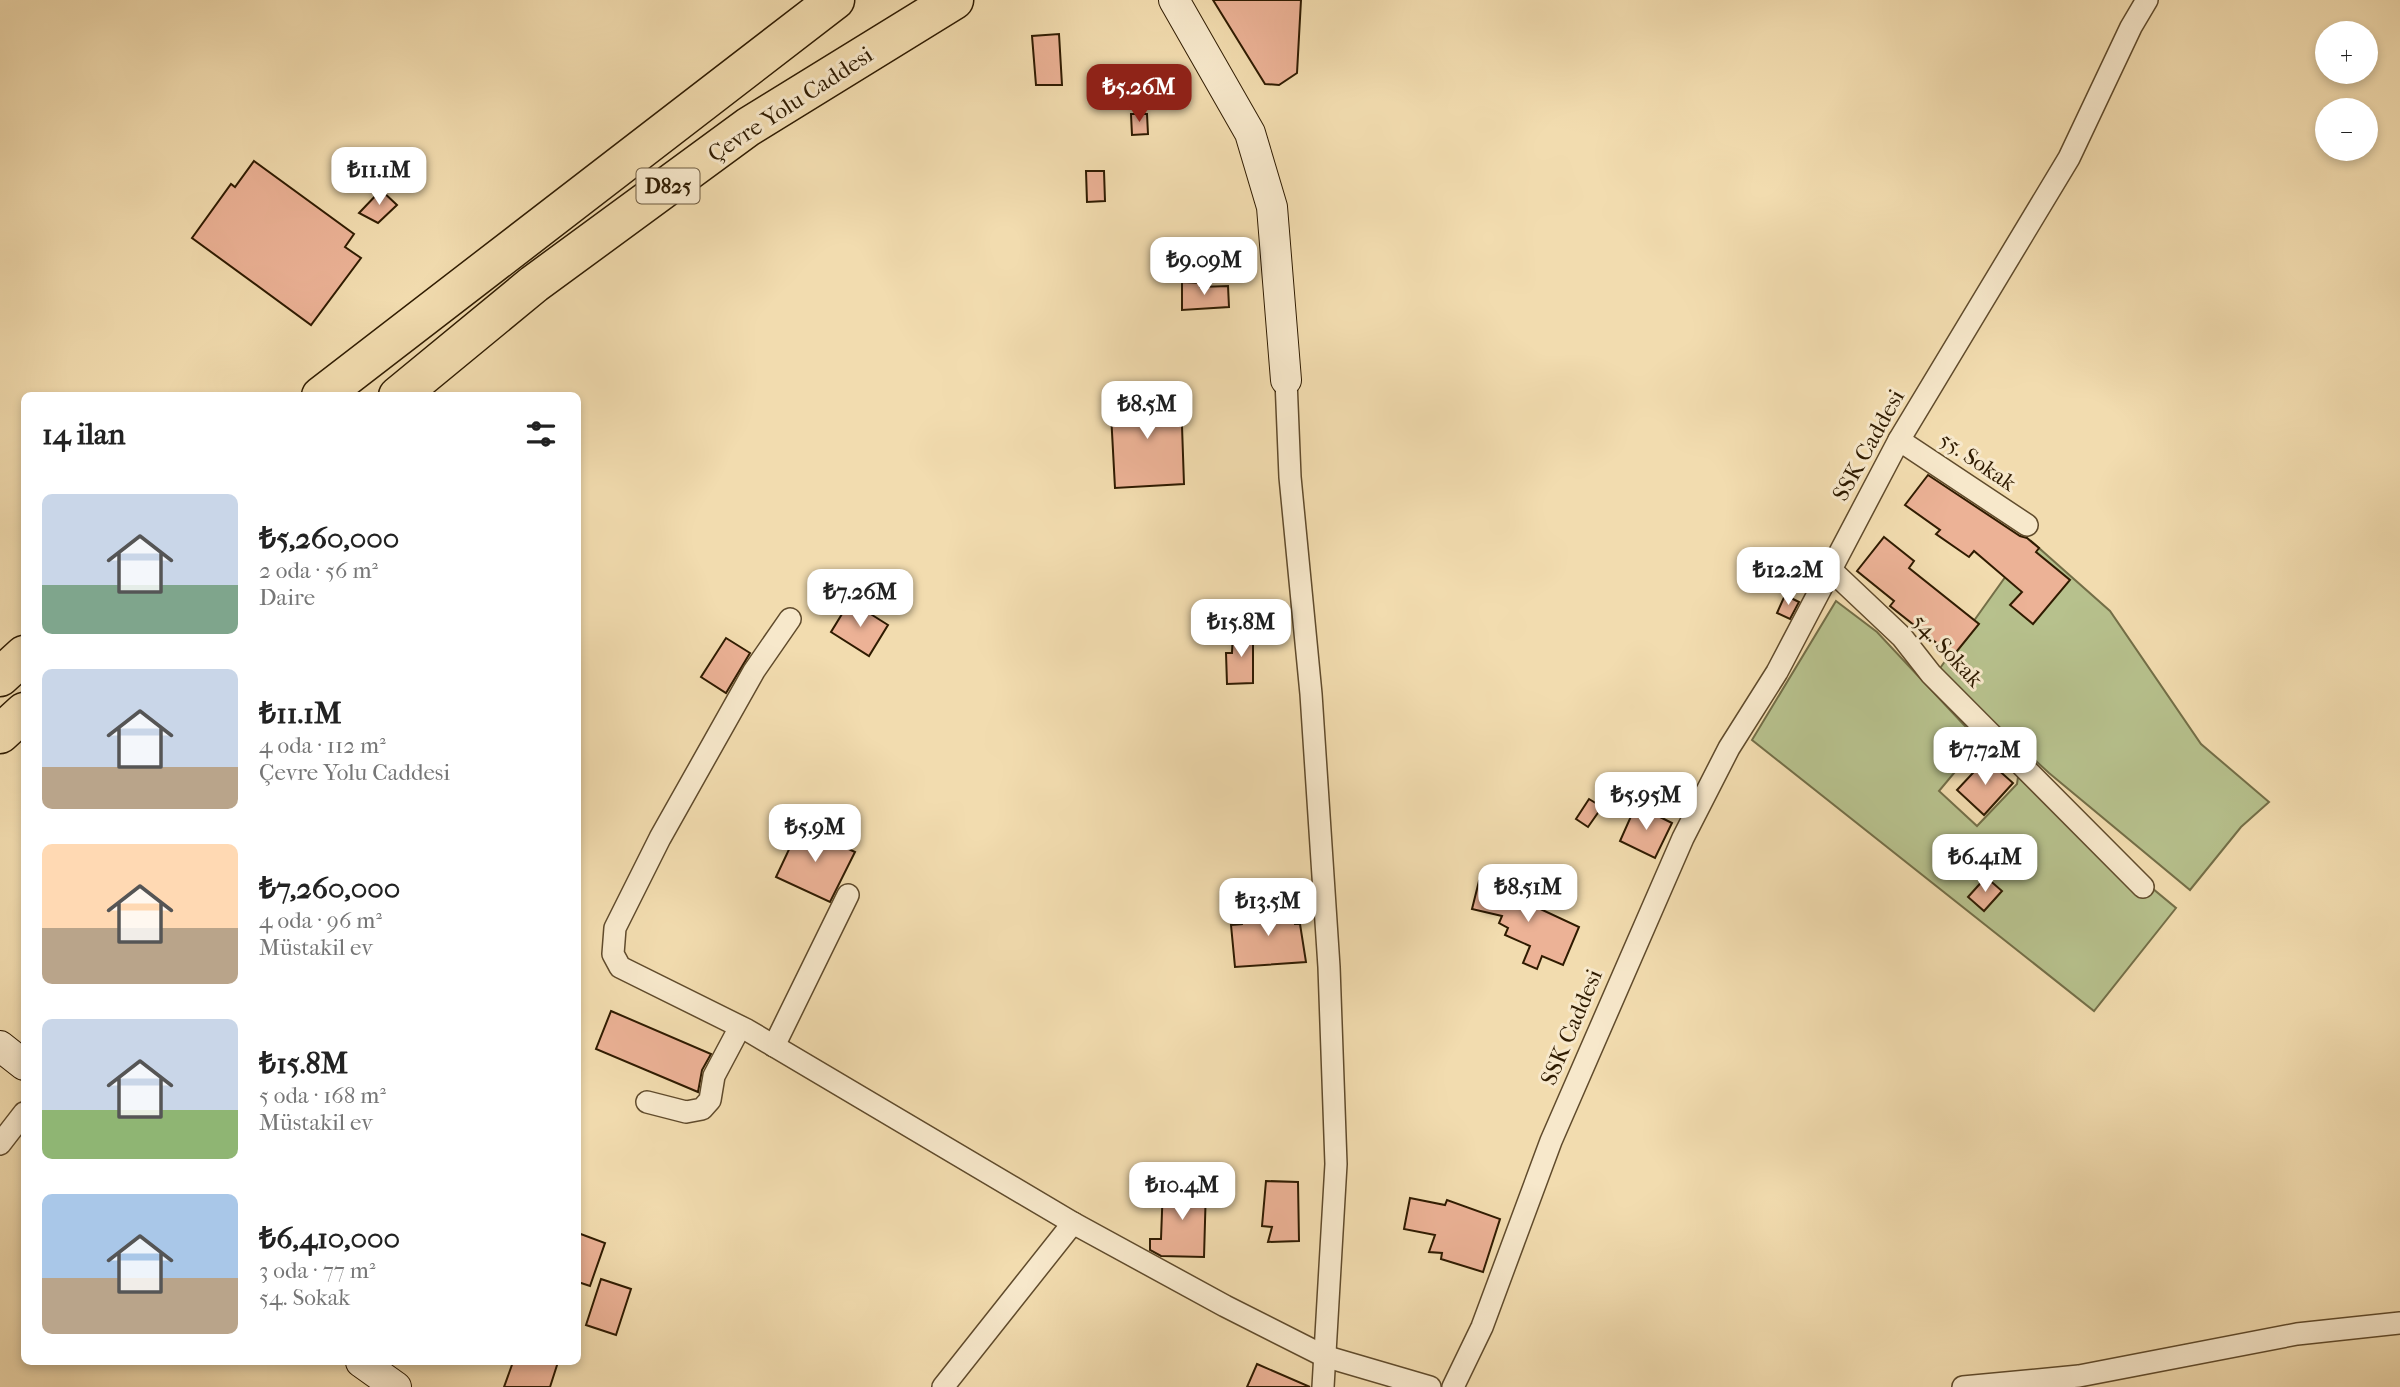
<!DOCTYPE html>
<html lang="tr">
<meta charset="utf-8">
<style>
body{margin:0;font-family:"IM FELL French Canon",serif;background:#f2f2f2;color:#222;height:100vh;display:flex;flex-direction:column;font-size:26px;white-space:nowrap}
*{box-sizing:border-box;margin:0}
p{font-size:23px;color:#767676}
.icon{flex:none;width:38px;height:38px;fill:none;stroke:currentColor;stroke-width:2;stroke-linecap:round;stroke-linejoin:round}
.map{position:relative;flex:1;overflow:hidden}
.drawer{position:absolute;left:21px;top:392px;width:560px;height:973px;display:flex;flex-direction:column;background:#fff;border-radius:10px;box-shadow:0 4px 10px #0003}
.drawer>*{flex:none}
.buttons{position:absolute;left:2315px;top:21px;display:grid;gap:14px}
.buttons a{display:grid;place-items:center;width:63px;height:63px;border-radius:50%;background:#fff;box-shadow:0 4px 10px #0003;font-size:35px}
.price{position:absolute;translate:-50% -60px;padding:0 16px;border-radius:14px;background:#fff;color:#222;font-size:23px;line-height:46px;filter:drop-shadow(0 2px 4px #0008)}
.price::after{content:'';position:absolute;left:50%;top:42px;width:21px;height:16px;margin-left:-10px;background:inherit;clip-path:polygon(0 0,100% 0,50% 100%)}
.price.on{background:#8f2418;color:#fff}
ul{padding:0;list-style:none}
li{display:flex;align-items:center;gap:21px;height:175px;padding:0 21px}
li span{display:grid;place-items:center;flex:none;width:196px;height:140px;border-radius:10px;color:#555}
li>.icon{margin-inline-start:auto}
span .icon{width:84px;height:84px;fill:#fffc;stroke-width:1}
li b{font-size:30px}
h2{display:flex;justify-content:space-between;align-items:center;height:84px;padding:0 21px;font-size:30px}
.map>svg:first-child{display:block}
.green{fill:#b7c18d;stroke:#736e47;stroke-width:2}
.building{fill:#ecb296;stroke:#2f1b01;stroke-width:2}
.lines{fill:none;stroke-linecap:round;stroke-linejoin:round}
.street-casing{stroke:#604b2c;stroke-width:24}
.secondary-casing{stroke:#2f1b01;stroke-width:32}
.highway-casing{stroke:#2f1b01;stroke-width:41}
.street{stroke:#f7e8cb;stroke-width:21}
.secondary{stroke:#f7e8cb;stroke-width:30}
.highway{stroke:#f2dcaf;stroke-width:38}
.labels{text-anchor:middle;stroke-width:6;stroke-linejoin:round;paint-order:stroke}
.shield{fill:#f7e8cb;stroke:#6b583e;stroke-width:2}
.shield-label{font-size:21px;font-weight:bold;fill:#2f1b01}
.street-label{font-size:23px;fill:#2f1b01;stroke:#f7e8cb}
</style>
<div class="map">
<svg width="2400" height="1387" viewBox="0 0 2400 1387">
<rect width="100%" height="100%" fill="#f2dcaf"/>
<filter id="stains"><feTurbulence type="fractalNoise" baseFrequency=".00286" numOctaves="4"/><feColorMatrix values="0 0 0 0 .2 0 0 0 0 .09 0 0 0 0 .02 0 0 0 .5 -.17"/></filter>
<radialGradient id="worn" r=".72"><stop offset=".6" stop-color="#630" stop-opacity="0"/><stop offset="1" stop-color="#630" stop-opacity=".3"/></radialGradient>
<!-- green -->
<g class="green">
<polygon points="2031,541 2110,611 2201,744 2269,802 2241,827 2190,890 2049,773 1938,671"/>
<polygon points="1836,601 1877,632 1980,742 1939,791 1977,826 2017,784 2018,777 2176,908 2094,1011 1752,740"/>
</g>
<!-- building -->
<g class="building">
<polygon points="1213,0 1301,0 1297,73 1279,85 1265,84"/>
<polygon points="1059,34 1062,85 1036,85 1032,36"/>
<polygon points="1131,114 1147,114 1148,134 1132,135"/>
<polygon points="254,161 354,234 345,247 361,258 311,325 192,238 231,184 235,187"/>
<polygon points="1086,171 1104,171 1105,201 1087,202"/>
<polygon points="381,190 397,205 378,223 359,213"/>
<polygon points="1182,282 1200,283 1200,287 1228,286 1229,307 1182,310"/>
<polygon points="1131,393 1131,399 1181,397 1184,484 1115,488 1110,395"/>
<polygon points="1928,475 2020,536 2027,538 2039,548 2036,552 2070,580 2033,624 2010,605 2022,592 1974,551 1969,557 1936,534 1940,530 1905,505"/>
<polygon points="1884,537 1914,561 1909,568 1979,624 1953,656 1890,606 1894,601 1857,571"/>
<polygon points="1785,595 1799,602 1790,619 1777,613"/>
<polygon points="850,601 888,625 869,656 831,632"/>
<polygon points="1233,630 1253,631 1253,683 1227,684 1226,653 1232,653"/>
<polygon points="726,638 750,653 726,693 701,677"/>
<polygon points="1986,759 2013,783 1984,815 1957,790"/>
<polygon points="1589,799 1602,807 1588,827 1576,819"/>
<polygon points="1636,805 1672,823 1655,858 1620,841"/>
<polygon points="800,826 855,852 830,902 776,877"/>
<polygon points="1986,877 2002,891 1984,911 1968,897"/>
<polygon points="1479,881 1507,888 1506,893 1579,927 1563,965 1542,956 1537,969 1523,963 1530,946 1505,935 1508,928 1499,923 1502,916 1472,909"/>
<polygon points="1293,906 1295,924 1300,924 1306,962 1235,967 1231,925 1242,924 1244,909"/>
<polygon points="611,1011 711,1054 702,1070 698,1092 596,1049"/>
<polygon points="1266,1181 1298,1182 1299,1241 1268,1242 1272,1227 1262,1226"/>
<polygon points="1163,1185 1206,1187 1204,1257 1161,1256 1150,1250 1150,1239 1161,1239"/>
<polygon points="1410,1198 1445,1205 1447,1200 1500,1219 1483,1272 1441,1259 1442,1253 1429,1252 1435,1235 1404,1229"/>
<polygon points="578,1233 605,1243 590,1286 578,1282"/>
<polygon points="601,1279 631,1289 616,1335 586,1325"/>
<polygon points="513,1362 558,1362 550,1387 504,1387"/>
<polygon points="1257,1364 1310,1387 1247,1387"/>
</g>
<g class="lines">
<defs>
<g id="street">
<polyline points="1286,380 1290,477 1311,694 1329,967 1336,1164 1323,1387"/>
<polyline points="1899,440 2027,525"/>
<polyline points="1830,569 1902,637 1931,674 2143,887"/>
<polyline points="790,619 754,671 660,838 615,928 613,954 620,967 747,1030 1073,1223 1225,1306 1324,1356 1430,1387"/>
<polyline points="774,1046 848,895"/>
<polyline points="647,1102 686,1112 702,1109 710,1100 714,1076 740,1027"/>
<polyline points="0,1144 24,1113"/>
<polyline points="943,1387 1073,1223"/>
<polyline points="1453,1387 1482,1327 1551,1141 1683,838 1729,748 1777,672 1899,440 2069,158 2131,27 2147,0"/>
<polyline points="1963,1387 2079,1376 2297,1334 2400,1323"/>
</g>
<g id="secondary">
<polyline points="1174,0 1250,133 1272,207 1286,380"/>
<polyline points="0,1046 24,1065"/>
<polyline points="361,1362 396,1387"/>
</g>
<g id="highway">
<polyline points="321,396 835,0"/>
<polyline points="398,396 534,284 748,127 954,0"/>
<polyline points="0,677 24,655"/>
<polyline points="0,734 24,712"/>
</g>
</defs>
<!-- street casing -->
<use href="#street" class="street-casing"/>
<!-- secondary casing -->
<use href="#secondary" class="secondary-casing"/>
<!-- highway casing -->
<use href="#highway" class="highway-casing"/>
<!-- street -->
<use href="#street" class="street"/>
<!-- secondary -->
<use href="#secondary" class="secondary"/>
<!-- highway -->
<use href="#highway" class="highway"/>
</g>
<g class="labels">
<!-- shield labels -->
<rect class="shield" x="636.5" y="168.5" width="63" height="35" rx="5"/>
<g class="shield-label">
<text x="668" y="193">D825</text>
</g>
<!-- street labels -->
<g class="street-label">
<text transform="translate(790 104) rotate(-33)" y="8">Çevre Yolu Caddesi</text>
<text transform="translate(1868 445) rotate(-61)" y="8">SSK Caddesi</text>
<text transform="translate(1978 461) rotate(34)" y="8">55. Sokak</text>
<text transform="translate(1948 650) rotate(47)" y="8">54. Sokak</text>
<text transform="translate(1571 1027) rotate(-67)" y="8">SSK Caddesi</text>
</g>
</g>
<rect width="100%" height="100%" filter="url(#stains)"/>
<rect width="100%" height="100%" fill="url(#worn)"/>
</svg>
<div class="buttons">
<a>+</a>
<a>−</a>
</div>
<b class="price on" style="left:1139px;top:124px">₺5.26M</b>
<b class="price" style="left:379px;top:207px">₺11.1M</b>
<b class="price" style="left:1204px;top:297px">₺9.09M</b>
<b class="price" style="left:1147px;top:441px">₺8.5M</b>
<b class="price" style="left:1788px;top:607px">₺12.2M</b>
<b class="price" style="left:860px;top:629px">₺7.26M</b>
<b class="price" style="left:1241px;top:659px">₺15.8M</b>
<b class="price" style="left:1985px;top:787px">₺7.72M</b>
<b class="price" style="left:1646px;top:832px">₺5.95M</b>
<b class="price" style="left:815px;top:864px">₺5.9M</b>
<b class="price" style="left:1985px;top:894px">₺6.41M</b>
<b class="price" style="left:1528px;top:924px">₺8.51M</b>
<b class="price" style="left:1268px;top:938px">₺13.5M</b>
<b class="price" style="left:1182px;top:1222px">₺10.4M</b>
<section class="drawer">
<h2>14 ilan<svg class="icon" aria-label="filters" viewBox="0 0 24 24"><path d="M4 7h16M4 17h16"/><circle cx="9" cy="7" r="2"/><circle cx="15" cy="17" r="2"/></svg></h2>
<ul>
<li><span style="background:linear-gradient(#c9d6e8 65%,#7fa58c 0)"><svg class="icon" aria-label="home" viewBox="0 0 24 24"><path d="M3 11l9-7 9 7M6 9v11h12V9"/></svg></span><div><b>₺5,260,000</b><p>2 oda · 56 m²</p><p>Daire</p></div></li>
<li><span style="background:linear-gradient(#c9d6e8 70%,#b9a48a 0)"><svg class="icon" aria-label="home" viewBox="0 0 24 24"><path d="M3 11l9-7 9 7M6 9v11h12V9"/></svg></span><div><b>₺11.1M</b><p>4 oda · 112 m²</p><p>Çevre Yolu Caddesi</p></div></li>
<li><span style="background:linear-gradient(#ffd9b3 60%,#b9a48a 0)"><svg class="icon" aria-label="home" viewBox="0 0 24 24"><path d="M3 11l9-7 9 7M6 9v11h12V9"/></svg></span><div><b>₺7,260,000</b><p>4 oda · 96 m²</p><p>Müstakil ev</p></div></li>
<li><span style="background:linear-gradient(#c9d6e8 65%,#8fb573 0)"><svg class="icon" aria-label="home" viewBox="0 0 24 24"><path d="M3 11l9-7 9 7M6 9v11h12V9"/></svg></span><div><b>₺15.8M</b><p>5 oda · 168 m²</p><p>Müstakil ev</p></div></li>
<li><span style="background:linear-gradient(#a9c7e8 60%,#b9a48a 0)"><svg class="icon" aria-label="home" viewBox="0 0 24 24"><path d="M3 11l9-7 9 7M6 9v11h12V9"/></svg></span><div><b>₺6,410,000</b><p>3 oda · 77 m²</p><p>54. Sokak</p></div></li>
</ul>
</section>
</div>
